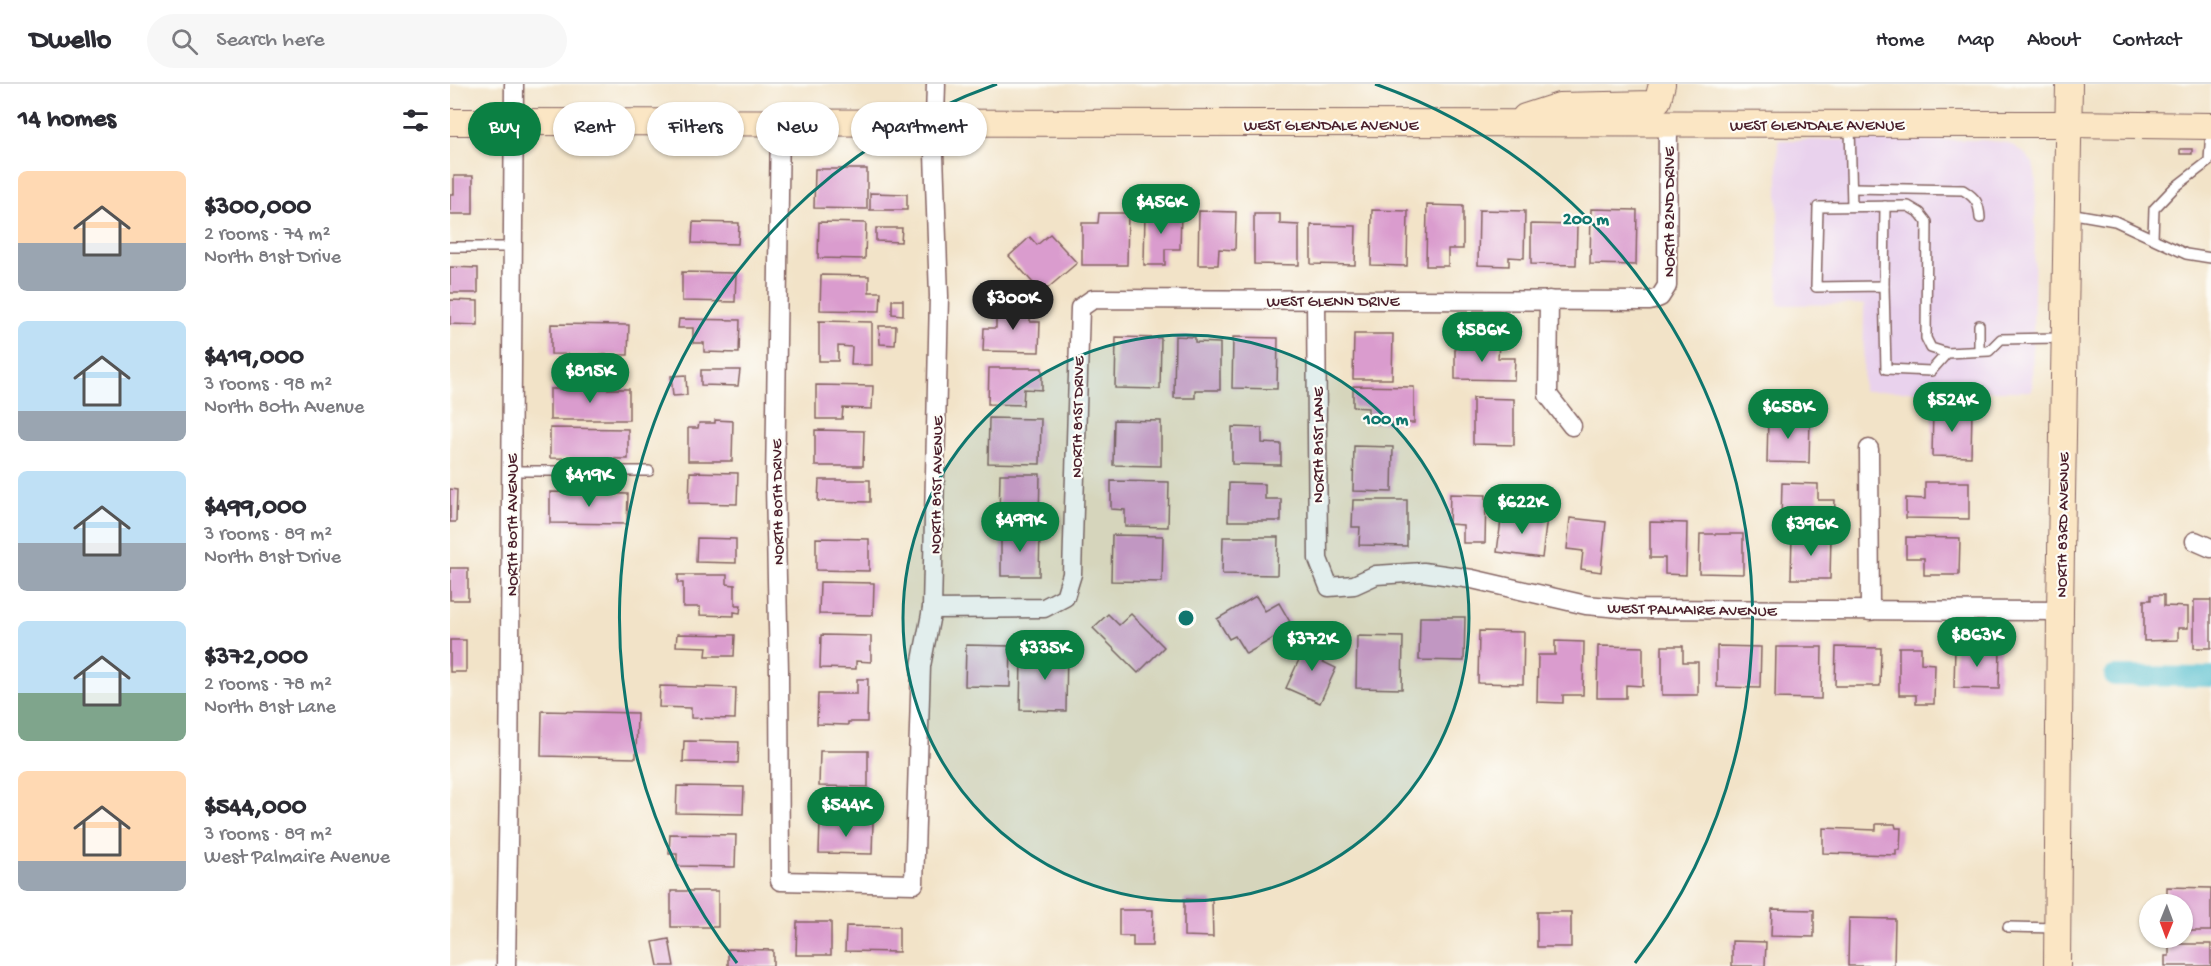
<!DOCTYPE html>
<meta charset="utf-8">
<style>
body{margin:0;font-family:"Gochi Hand",sans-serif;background:#f7f7f7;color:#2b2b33;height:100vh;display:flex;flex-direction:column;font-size:22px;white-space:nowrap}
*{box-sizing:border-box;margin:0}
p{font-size:20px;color:#7c7c81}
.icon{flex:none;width:33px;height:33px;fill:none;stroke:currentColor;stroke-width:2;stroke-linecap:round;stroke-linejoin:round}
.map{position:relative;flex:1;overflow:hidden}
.drawer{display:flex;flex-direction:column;background:#fff;width:450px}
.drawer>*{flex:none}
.guide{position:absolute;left:18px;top:18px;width:570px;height:54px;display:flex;gap:12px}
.needle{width:39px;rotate:181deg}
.buttons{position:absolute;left:1689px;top:810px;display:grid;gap:12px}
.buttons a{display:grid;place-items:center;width:54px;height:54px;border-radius:50%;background:#fff;box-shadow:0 2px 4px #0004;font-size:30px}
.price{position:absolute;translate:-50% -51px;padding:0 14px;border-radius:21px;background:#0b8043;color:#fff;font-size:20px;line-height:39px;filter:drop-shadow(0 2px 3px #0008)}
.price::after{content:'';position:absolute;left:50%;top:36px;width:18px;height:14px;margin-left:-9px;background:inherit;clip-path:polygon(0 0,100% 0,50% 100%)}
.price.active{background:#222;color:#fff}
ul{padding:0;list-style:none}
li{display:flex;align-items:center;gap:18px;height:150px;padding:0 18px}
li span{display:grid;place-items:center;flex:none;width:168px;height:120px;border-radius:9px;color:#555}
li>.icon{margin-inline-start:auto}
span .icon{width:72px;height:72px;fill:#fffc;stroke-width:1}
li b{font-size:26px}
h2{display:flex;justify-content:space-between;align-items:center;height:72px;padding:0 18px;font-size:26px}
.chip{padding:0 21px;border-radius:27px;background:#fff;box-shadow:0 2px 4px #0004;font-size:21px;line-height:54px}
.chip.active{background:#0b8043;color:#fff}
header{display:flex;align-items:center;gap:36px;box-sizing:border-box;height:84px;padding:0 30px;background:#fff;border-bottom:2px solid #e1e1e2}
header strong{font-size:28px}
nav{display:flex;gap:33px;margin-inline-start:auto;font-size:21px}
.search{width:420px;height:54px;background:#f7f7f7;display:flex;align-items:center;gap:15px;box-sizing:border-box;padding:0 21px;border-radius:33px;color:#7c7c81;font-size:22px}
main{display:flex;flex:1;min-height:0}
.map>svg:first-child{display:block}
.built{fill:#e9d2ed}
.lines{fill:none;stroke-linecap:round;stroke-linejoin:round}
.canal{stroke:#53bece;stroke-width:20}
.building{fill:#da9cce}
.lane-casing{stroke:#856462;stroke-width:12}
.street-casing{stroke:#856462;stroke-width:21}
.secondary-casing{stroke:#856462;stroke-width:28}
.lane{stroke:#fff;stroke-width:9}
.street{stroke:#fff;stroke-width:18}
.secondary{stroke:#fbe6c4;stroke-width:26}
.ring{fill:none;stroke:#0f766e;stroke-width:3}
.labels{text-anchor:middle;stroke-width:4.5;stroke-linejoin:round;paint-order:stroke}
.street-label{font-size:16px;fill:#4a1f2b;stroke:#fdfcf7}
.centre{fill:#0f766e;stroke:#fdfcf7;stroke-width:3}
.ring-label{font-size:18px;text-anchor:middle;font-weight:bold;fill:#0f766e;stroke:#fdfcf7;stroke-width:4.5;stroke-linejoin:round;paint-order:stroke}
</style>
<header>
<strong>Dwello</strong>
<div class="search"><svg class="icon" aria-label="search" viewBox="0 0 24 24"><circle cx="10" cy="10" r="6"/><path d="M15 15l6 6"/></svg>Search here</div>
<nav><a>Home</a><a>Map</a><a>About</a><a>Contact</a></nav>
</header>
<main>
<section class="drawer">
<h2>14 homes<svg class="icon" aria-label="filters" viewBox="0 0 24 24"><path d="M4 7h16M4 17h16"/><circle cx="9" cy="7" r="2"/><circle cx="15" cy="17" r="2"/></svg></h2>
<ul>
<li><span style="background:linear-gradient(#ffd9b3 60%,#9aa5b1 0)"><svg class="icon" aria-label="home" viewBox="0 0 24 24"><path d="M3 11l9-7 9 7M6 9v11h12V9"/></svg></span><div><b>$300,000</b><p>2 rooms · 74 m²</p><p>North 81st Drive</p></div></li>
<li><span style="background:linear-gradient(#bfe0f5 75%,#9aa5b1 0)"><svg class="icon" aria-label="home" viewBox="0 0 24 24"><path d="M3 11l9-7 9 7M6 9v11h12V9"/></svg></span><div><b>$419,000</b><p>3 rooms · 98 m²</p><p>North 80th Avenue</p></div></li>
<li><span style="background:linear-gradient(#bfe0f5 60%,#9aa5b1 0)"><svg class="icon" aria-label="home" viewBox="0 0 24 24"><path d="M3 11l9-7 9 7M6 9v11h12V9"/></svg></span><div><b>$499,000</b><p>3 rooms · 89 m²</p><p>North 81st Drive</p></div></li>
<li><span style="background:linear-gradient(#bfe0f5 60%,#7fa58c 0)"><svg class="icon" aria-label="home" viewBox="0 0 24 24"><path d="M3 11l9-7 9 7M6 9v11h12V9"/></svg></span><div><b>$372,000</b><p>2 rooms · 78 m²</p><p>North 81st Lane</p></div></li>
<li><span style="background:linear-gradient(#ffd9b3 75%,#9aa5b1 0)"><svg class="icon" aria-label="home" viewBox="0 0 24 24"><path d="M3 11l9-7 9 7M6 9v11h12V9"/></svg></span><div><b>$544,000</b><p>3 rooms · 89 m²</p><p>West Palmaire Avenue</p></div></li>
</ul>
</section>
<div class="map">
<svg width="1761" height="882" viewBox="0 0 1761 882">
<rect width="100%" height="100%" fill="#fdfcf7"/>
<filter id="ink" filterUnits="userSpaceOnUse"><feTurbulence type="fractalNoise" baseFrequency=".0167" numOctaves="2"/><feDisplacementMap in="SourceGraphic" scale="12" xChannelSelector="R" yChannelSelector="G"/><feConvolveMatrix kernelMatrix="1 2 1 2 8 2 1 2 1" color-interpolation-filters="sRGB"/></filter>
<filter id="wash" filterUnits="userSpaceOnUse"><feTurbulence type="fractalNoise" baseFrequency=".008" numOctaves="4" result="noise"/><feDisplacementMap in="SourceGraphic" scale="24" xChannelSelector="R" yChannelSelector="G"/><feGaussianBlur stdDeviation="1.35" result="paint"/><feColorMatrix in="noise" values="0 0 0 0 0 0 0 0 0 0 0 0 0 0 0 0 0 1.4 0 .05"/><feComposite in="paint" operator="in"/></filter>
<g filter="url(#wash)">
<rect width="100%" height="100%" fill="#f2e3c8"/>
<!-- built -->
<polygon class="built" points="1328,56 1532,56 1552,58 1564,62 1575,70 1583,79 1586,95 1582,307 1413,307 1414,220 1328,221"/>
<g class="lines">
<!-- canal -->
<polyline class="canal" points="1664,592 1761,593"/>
</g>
<g id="blocks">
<!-- building -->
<g class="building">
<rect x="1730" y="65" width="12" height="5"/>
<polygon points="365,85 417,85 417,125 364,124"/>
<polygon points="4,92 23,92 23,130 0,130 0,110 4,110"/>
<polygon points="420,109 457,110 457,126 420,126"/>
<polygon points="977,121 1013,122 1013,165 998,165 998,182 976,182"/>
<polygon points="1141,125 1187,126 1186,181 1140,180"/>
<polygon points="922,126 958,127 957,182 921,181"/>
<polygon points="1029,126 1075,127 1074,174 1059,173 1059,182 1028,181"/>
<polygon points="695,127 731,127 730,165 715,165 715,181 694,181"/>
<polygon points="749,127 786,128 785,166 769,165 768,181 748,181"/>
<polygon points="649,129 678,129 677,181 632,181 632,139 648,139"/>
<polygon points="804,130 830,130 830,140 849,141 849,181 804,180"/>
<polygon points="243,138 289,139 288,160 242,159"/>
<polygon points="369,138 416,139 415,175 368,174"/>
<polygon points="1081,140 1127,141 1126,181 1081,180"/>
<polygon points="861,141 906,142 905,181 861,180"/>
<polygon points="426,144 452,144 451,158 426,157"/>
<polygon points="600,150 627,179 592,209 559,172 580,153 587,161"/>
<polygon points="0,183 28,184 28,209 0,209"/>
<polygon points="232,188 286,189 285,218 232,217"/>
<polygon points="371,191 419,192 419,208 431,208 430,227 370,226"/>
<polygon points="0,216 28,217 28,241 0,240"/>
<polygon points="442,216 453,216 453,231 442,230"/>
<polygon points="546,222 581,222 580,238 590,238 589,268 533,267 534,244 546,244"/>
<polygon points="229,235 290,236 289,269 254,268 254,259 243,259 243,244 228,244"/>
<polygon points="369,237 422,238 422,281 401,281 402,263 388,262 388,277 369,277"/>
<polygon points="101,240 179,241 178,271 101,270"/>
<polygon points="429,242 446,242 445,261 430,260"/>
<polygon points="904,250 943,250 942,295 903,295"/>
<polygon points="725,252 745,253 745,258 770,259 770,306 745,306 745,314 724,314"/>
<polygon points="666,253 711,254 710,305 665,304"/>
<polygon points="783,253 828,254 827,305 782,304"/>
<polygon points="1005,260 1049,260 1048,274 1065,274 1064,296 1005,295"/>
<polygon points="539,284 592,284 592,306 574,305 573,321 538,320"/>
<polygon points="251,286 290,286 288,302 251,301"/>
<polygon points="236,291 237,311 223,312 221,292"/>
<polygon points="366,301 423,302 422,325 393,324 392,335 366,335"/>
<polygon points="903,302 964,303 964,339 918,339 918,324 903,323"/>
<rect x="100" y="305" width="79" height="31"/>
<polygon points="1023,314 1064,315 1064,361 1023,360"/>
<polygon points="1483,325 1522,326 1521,373 1482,372"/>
<polygon points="1318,333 1360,334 1359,379 1317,378"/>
<polygon points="539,334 591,335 590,380 538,379"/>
<polygon points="265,336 283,337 282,377 238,377 238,344 248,344 249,339 265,339"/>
<polygon points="664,336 711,337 711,382 663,381"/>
<polygon points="782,343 812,344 812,359 831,360 831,381 782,380"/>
<polygon points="100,344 178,345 178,375 100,374"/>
<polygon points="365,346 414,347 413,382 365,382"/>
<polygon points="904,362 943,363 942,408 903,407"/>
<polygon points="240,388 288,389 287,420 239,419"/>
<polygon points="550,390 590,390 589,436 549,435"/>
<polygon points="369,396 420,396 420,418 368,417"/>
<polygon points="661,397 719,398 718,443 675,442 675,426 661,425"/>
<polygon points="1475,398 1519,398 1519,435 1456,434 1456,414 1475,415"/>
<polygon points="779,399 815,400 815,415 831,415 831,437 778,437"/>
<polygon points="1332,399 1368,400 1368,416 1385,416 1384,438 1331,437"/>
<polygon points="0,405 7,406 6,438 0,438"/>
<polygon points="100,408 178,410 177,440 100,439"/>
<polygon points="1000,410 1036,411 1035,459 1013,459 1013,441 999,440"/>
<polygon points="903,416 957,416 957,462 909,461 910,443 902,443"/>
<polygon points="1052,428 1097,433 1092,474 1047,468"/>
<polygon points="1120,434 1156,438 1151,488 1131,485 1133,467 1117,465"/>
<polygon points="1200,438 1237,439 1236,491 1215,490 1215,474 1200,474"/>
<polygon points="551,446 590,447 589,492 551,492"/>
<polygon points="1250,450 1293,450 1293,490 1249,489"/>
<polygon points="1342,450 1381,451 1380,495 1341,495"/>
<polygon points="662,451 713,452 712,498 661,497"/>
<polygon points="773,453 828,453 827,491 772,490"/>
<polygon points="1456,453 1510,454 1509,491 1474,491 1474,474 1456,474"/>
<polygon points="247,454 286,455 286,479 246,478"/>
<polygon points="366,454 419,455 419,487 366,486"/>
<rect x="0" y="484" width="18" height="32"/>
<polygon points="228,491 277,491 277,500 285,501 285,521 291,521 290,529 284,528 284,532 250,531 250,523 233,523 233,499 228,499"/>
<polygon points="370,498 424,499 423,531 369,530"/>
<polygon points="1701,511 1714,511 1714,522 1738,523 1738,544 1728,544 1728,556 1694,557 1694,516 1701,516"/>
<polygon points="806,512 815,527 829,519 843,543 796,570 785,552 779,555 767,535"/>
<rect x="1744" y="516" width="17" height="48"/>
<polygon points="658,530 669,541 681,530 714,563 688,589 643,544"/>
<polygon points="970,533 1015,533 1014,577 969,576"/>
<polygon points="1029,547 1074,548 1073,600 1028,599"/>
<polygon points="227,550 285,551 284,572 256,572 257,563 226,562"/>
<polygon points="371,551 421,552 421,578 406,577 406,585 370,584"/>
<polygon points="907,552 953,553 952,605 906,604"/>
<polygon points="859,554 878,562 871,577 886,584 870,619 836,604"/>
<rect x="0" y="556" width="16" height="32"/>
<polygon points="1105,557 1134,558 1133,611 1113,611 1113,619 1087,618 1088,571 1105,571"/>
<polygon points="516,561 561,562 560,603 515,602"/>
<polygon points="597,562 617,562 616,627 570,626 571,574 597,574"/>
<polygon points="1148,562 1193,563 1193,602 1176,601 1176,614 1147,614"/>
<polygon points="1212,562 1233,562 1233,578 1248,578 1248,611 1212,611"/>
<polygon points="1267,562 1311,563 1310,604 1267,603"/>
<polygon points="1505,562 1550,563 1549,605 1504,604"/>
<polygon points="1326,563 1372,563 1371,615 1325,614"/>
<polygon points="1386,563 1431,564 1430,602 1385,602"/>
<polygon points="1449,563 1471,563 1471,579 1485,580 1484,620 1466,620 1466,611 1449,611"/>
<polygon points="407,595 418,595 417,638 398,638 398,641 367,640 368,610 407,610"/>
<polygon points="210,602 286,604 285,635 241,634 241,624 209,623"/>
<polygon points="92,627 187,629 186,674 91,672"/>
<polygon points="234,657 289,658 288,679 233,678"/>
<polygon points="370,667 418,667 418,703 369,702"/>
<polygon points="227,702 294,703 293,730 226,729"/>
<polygon points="370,737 423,738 422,770 369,769"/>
<polygon points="1426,740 1445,740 1446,744 1451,744 1450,766 1446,766 1446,771 1373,769 1373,744 1426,746"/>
<polygon points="220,750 286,751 285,783 227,782 227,770 219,770"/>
<polygon points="1717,803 1761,804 1761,847 1732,847 1732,820 1717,820"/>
<rect x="221" y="807" width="47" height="36"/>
<polygon points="734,815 762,816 763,853 734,852"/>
<polygon points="1322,825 1364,826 1364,853 1321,852"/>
<polygon points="669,826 703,826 702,862 683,862 683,852 669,852"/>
<rect x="1087" y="828" width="34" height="35"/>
<polygon points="1399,834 1445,835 1444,882 1398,882"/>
<polygon points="347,838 381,838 381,871 346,871"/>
<polygon points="396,842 449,843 449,868 395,867"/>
<polygon points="219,855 224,882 208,882 203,858"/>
<polygon points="1282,857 1316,858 1315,882 1282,882"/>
<polygon points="1719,860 1761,860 1761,882 1715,882 1715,872 1719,872"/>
<polygon points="278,865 323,866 323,882 278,882"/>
</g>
</g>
</g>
<g filter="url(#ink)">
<use href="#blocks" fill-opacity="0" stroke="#856462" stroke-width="1.5"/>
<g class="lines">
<defs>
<g id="lane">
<polyline points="1400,43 1402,122"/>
<path d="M1402 104 1513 106C1526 114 1529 119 1530 134"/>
<polyline points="1619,129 1665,137 1736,170 1761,174"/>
<polyline points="1703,154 1704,125 1724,104 1759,77 1761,45"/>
<polyline points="0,163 63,163"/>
<polyline points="1434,202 1435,122"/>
<polyline points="1529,267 1529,241"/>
<polyline points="1497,269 1481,287 1436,285 1434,202 1366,203 1368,123 1458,122 1470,129 1477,138 1476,254 1481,264 1497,269 1539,267 1551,255 1612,254"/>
<polyline points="61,387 199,387"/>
<polyline points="1558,843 1605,844"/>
</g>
<g id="street">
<polyline points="330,38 325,402 329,588 330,797 464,800 471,582 482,525 489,212 484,70 486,0"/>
<polyline points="866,216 868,475 879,503 904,501 926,491 973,488 1022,495 1136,521 1182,525 1610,527"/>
<polyline points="1099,216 1098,311 1122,342"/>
<polyline points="1419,365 1420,527"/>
<polyline points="1745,457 1761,464"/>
<polyline points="482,525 594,524 615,513 622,490 630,224 643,215 1200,217 1210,213 1217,202 1218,40"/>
<polyline points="56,882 59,699 64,0"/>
</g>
<g id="secondary">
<polyline points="1075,33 1109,22 1203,20 1208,16 1212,0"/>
<polyline points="0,38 1618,40 1761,42"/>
<polyline points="1607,882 1610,527 1619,0"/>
</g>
</defs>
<!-- lane casing -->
<use href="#lane" class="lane-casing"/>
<!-- street casing -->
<use href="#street" class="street-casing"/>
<!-- secondary casing -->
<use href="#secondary" class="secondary-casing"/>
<!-- lane -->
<use href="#lane" class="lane"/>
<!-- street -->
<use href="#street" class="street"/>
<!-- secondary -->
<use href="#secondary" class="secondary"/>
</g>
</g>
<!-- distance rings -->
<circle cx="736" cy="534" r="283" fill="#0f766e" fill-opacity=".12"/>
<g class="ring">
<circle cx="736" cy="534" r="283"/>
<path d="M287 879A566 566 0 0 1 547 0M925 0A566 566 0 0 1 1185 879"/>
</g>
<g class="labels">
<!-- street labels -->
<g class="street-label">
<text x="881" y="46">WEST GLENDALE AVENUE</text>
<text x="1367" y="46">WEST GLENDALE AVENUE</text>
<text transform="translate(1218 128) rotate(-90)" y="6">NORTH 82ND DRIVE</text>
<text x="883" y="222">WEST GLENN DRIVE</text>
<text transform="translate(626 333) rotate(-89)" y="6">NORTH 81ST DRIVE</text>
<text transform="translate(867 361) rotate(-90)" y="6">NORTH 81ST LANE</text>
<text transform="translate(485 401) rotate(-89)" y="6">NORTH 81ST AVENUE</text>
<text transform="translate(326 418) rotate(-91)" y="6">NORTH 80TH DRIVE</text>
<text transform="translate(61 441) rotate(-90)" y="6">NORTH 80TH AVENUE</text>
<text transform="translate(1611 441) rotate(-89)" y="6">NORTH 83RD AVENUE</text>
<text transform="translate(1242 524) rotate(1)" y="6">WEST PALMAIRE AVENUE</text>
</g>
</g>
<circle cx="736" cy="534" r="9" class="centre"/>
<g class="ring-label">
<text x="1136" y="140">200 m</text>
<text x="936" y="340">100 m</text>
</g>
</svg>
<div class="buttons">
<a><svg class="needle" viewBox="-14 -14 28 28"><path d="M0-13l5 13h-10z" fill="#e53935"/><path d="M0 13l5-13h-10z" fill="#7c7c81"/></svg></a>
</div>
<b class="price" style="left:711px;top:151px">$456K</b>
<b class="price active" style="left:563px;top:247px">$300K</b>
<b class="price" style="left:1032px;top:279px">$586K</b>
<b class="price" style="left:140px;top:320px">$815K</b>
<b class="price" style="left:1502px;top:349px">$524K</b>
<b class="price" style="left:1338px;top:356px">$658K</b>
<b class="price" style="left:139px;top:424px">$419K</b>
<b class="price" style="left:1072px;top:451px">$622K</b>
<b class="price" style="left:570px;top:469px">$499K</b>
<b class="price" style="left:1361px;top:473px">$396K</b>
<b class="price" style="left:1527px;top:584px">$863K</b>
<b class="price" style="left:862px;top:588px">$372K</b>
<b class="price" style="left:595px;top:597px">$335K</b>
<b class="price" style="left:396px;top:754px">$544K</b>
<div class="guide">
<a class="chip active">Buy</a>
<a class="chip">Rent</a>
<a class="chip">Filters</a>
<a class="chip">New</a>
<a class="chip">Apartment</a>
</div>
</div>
</main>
